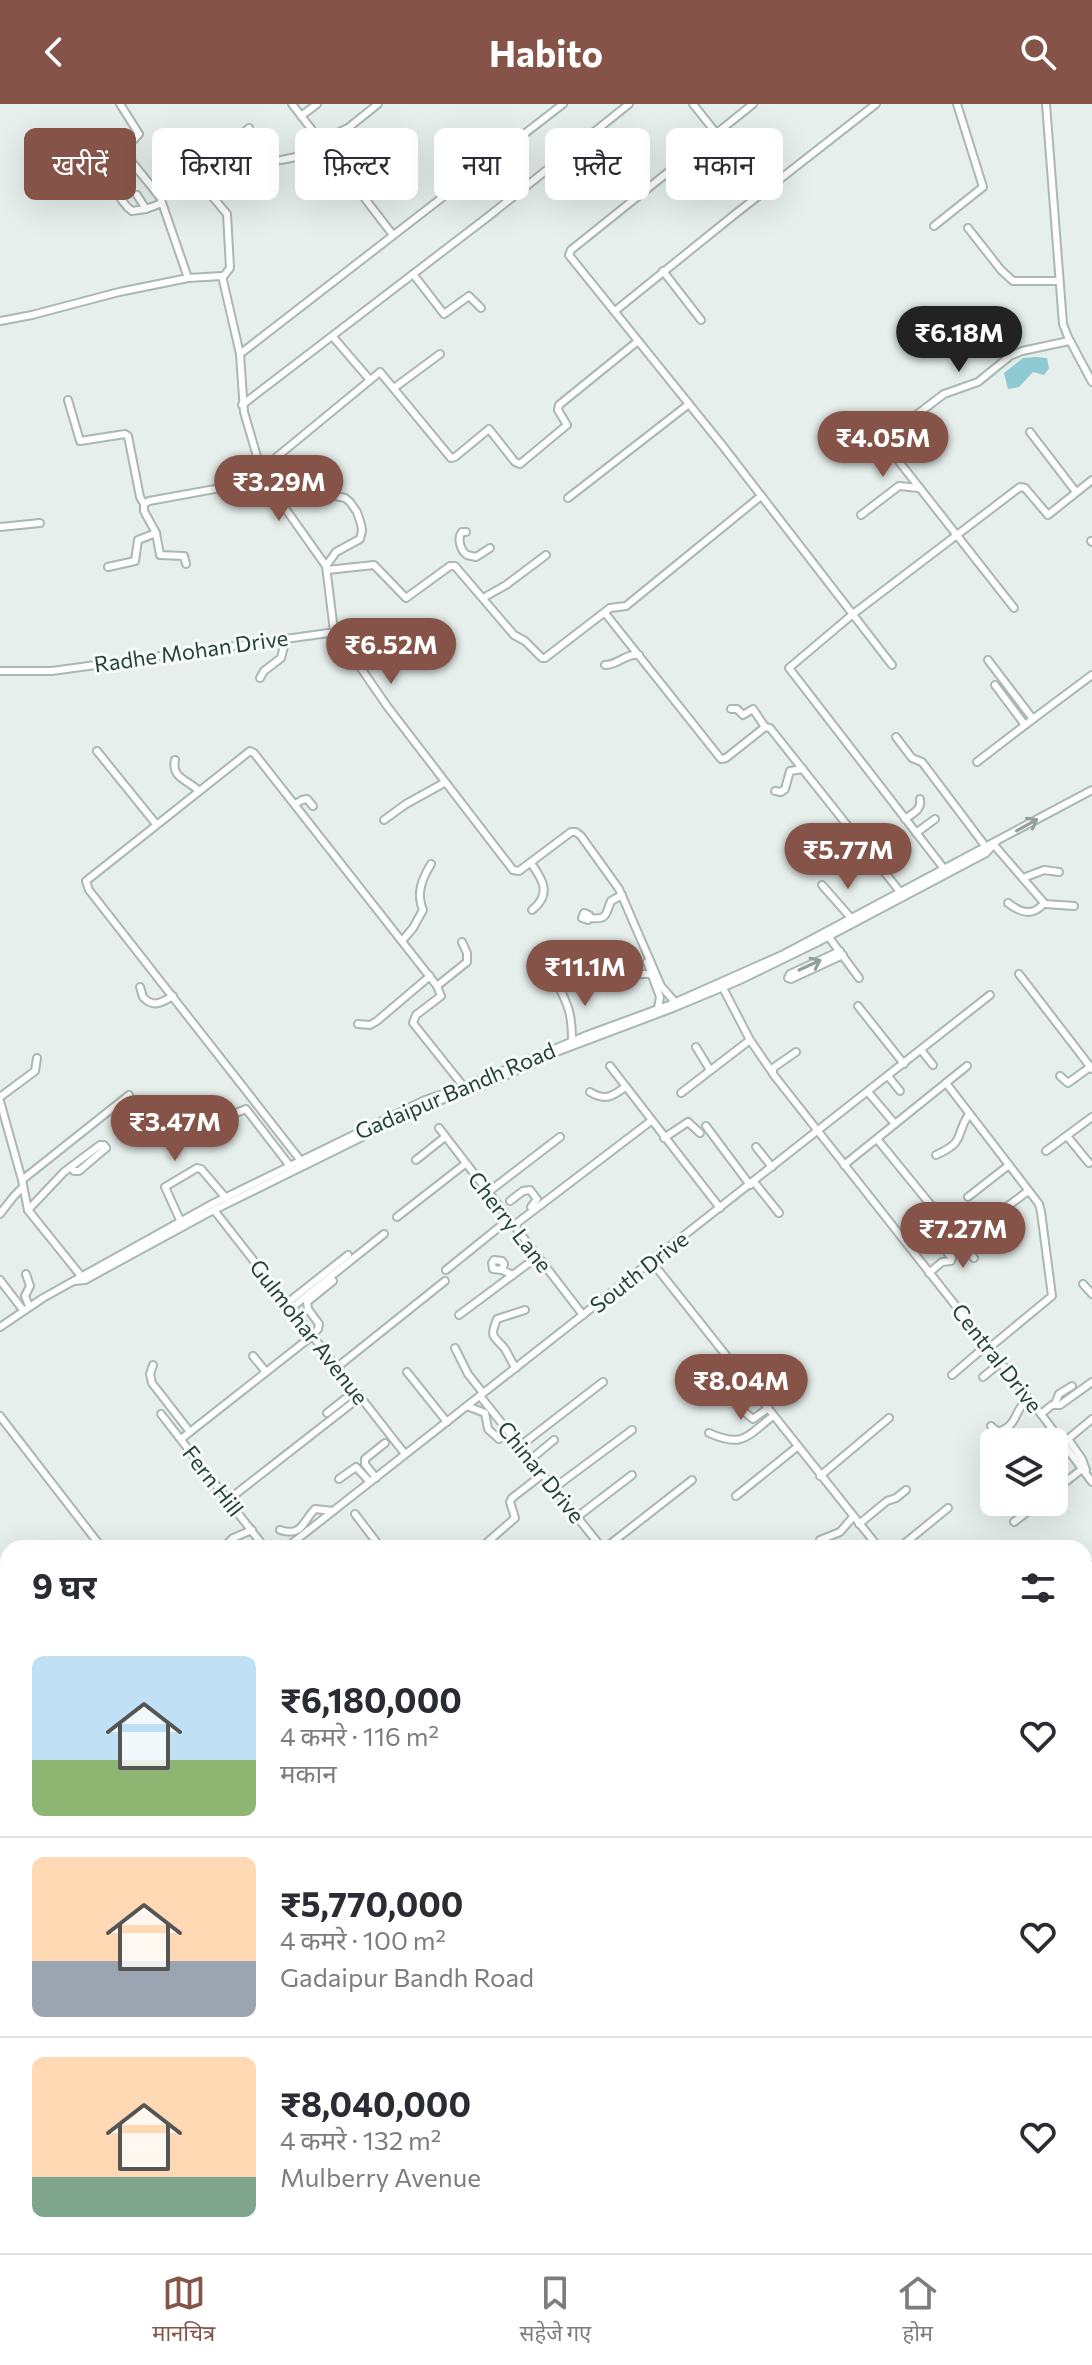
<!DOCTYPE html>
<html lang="hi">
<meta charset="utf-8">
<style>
body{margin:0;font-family:Commissioner,"Noto Sans Devanagari",sans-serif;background:#f7f7f7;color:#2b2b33;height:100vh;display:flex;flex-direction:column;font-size:30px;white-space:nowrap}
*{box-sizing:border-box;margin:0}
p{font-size:26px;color:#7c7c81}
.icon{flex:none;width:44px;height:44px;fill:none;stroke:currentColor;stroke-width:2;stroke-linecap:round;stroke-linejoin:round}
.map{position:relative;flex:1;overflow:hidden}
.drawer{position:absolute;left:0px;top:1436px;width:1092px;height:714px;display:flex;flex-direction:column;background:#fff;border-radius:24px 24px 0 0;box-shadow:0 8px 32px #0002}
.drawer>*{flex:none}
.guide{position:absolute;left:24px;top:24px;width:1044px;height:72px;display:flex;gap:16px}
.fabs{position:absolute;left:980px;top:1324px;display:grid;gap:16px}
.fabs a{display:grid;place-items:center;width:88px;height:88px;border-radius:12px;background:#fff;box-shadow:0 8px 32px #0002;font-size:40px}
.price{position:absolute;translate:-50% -68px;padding:0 18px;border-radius:28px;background:#855347;color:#fff;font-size:26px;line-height:52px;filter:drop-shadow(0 2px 4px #0008)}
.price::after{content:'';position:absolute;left:50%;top:48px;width:24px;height:18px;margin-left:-12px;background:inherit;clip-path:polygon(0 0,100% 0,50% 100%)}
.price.selected{background:#222;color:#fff}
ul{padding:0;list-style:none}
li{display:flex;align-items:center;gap:24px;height:200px;padding:0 32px}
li+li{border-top:2px solid #e1e1e2}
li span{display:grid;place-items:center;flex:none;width:224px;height:160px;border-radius:12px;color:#555}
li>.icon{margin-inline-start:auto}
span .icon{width:96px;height:96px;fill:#fffc;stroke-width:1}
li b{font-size:34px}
h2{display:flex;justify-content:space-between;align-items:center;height:96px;padding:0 32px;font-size:34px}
.tag{padding:0 28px;border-radius:12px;background:#fff;box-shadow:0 8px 32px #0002;font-size:28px;line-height:72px}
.tag.selected{background:#855347;color:#fff}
header{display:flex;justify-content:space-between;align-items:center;height:104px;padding:0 32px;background:#855347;color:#fff;font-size:36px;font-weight:700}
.tabs{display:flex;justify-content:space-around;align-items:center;height:112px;border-top:2px solid #e1e1e2;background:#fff;font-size:22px;color:#7c7c81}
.tabs a{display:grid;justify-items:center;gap:4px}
.tabs .selected{color:#855347}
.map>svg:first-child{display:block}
.green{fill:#bfe0c8}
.water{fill:#8ec9d4}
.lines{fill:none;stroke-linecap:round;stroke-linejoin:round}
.minor-casing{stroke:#a8b8b2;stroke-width:10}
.major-casing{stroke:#c2cac8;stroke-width:12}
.minor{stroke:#fff;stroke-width:6}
.major{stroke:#6aa596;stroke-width:8}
.oneway{stroke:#92a09c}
.labels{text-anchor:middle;stroke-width:6;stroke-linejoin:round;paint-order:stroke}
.street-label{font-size:22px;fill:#24423a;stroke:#f7fbf9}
</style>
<header><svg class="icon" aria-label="back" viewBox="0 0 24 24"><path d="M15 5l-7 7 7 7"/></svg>Habito<svg class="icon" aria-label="search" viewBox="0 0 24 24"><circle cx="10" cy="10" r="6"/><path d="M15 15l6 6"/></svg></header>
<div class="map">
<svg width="1092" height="2149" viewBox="0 0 1092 2149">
<rect width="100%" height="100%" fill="#e6efeb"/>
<!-- green -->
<g class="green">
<polygon points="1088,1725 1092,1732 1092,1768 1084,1777 1084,1728"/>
<polygon points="1092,2112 1092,2149 1081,2149 1081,2142 1084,2142 1084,2125"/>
</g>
<!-- water -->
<polygon class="water" points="1036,253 1047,254 1049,264 1044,271 1033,268 1019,283 1008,285 1004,269 1023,254"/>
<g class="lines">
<defs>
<g id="minor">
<polyline points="120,0 139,30 123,47 160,93 188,174"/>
<polyline points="292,0 393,131"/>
<polyline points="693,0 763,88"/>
<polyline points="753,0 571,146 569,151 722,341 892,561"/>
<polyline points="1046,0 1063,220 1068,233 1092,278"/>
<polyline points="301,12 317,0"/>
<polyline points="171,43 227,110 230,164 223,173"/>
<polyline points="281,56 296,53 314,40 348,24 378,0"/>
<polyline points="193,70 249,24"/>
<path d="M108 85C125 93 120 99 132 107L146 105 162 99"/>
<polyline points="137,91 146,105"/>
<polyline points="934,122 983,83 957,0"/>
<polyline points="968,124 1001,166 1013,177 1059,177"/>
<polyline points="663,167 701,216"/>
<polyline points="413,170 444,210 469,192 481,204"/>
<polyline points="615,207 734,111 876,0"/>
<polyline points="0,217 32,211 119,188 188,174 222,172 240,250 244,308 263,373 326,462 334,527"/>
<polyline points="333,233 370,276"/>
<polyline points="240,250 563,0"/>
<polyline points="394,284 440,250"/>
<polyline points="68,296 80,337 125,330 128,332 140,393 144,400"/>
<polyline points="242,301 489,112 629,0"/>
<polyline points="1030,328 1076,388"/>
<polyline points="913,339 898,351 897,355 1014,504"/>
<polyline points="870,346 944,290 978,278 1010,252 1022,247 1069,237"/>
<polyline points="262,365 380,268 451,354 455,353 489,325 515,358 520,360 567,321 558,306 559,301 638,237"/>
<polyline points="279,394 310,375 331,391 345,394 350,398 357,408 361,420 362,427 360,435 336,448 326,462"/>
<polyline points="568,394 689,300"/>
<polyline points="861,411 899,382 919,384"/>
<polyline points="0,423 40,419"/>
<path d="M466 428H462C457 434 460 446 467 451L476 453 490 444"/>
<polyline points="1091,437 1092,438"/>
<polyline points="186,460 184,452 160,451 156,429 144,407 144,400 149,397 264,376"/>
<polyline points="108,463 135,457 138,436 156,429"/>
<polyline points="327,466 374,461 406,494 450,462 455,462 514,531 525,537 542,554 545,554 610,504 626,502 761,392"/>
<polyline points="483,494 506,481 546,451"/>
<polyline points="605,509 721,655 726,654 765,623 770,624 901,789"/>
<polyline points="988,556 1033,615 1092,571"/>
<path d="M605 561C618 561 626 549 639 551"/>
<polyline points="0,567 52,567 336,528 387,602 513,766 519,767 571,728 576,728 581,732 619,785 661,882 675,898"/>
<polyline points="260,574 264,567 281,554 286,534"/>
<polyline points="995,581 1025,621"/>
<polyline points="731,605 737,605 743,611 753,605 765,623"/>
<polyline points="896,633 912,654 922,658 986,743"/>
<polyline points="97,647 156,720"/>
<path d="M175 656C171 674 188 676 199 687"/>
<polyline points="977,658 1033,615"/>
<polyline points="775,687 781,688 785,685 790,667 803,665"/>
<polyline points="295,700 302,696 307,695 313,702"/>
<path d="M905 715C913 709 922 706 920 695"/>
<polyline points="384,716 406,700 444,679"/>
<polyline points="916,729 935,715"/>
<polyline points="994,741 1045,800 1074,802"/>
<path d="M531 759C543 776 552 790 532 806"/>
<polyline points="945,766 789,564 853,510 1020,383 1025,384 1048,411 1092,376"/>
<polyline points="1023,774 1044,766 1059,768"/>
<polyline points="822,781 851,814"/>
<path d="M1008 799C1021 809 1033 813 1044 799"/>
<polygon points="584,809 589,811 588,816 582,814"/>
<path d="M589 814C608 816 605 811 611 797L622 791"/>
<polyline points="828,832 859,874"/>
<path d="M402 837 413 824 423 806C416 789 422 775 431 760"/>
<polyline points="840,847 790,870 788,874 791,875 843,851"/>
<circle cx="621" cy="856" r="6"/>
<polyline points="647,858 660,893 658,904"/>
<polyline points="624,862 640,870 651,870"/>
<path d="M558 868 556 877C568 901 572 908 572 937"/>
<polyline points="1019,870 1092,965"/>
<polyline points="437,882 467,858 467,849 462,838"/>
<path d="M140 883 143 893C153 904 161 899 173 892"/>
<polyline points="723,884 750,936 772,968"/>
<polyline points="858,902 904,960"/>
<polyline points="358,920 370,921 377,917 430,872"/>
<polyline points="696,943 710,966"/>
<polyline points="921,946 933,961"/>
<polyline points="796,948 773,964 773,970 1041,1310 1092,1378"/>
<polyline points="610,962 720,1104"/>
<polyline points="888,972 900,987"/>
<polyline points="1060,972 1068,979 1090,963"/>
<polyline points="946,979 1039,1100 1041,1108 1052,1192 989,1244"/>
<path d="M590 988C605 997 612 993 625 983"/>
<polyline points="868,988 895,1020"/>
<polyline points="681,989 750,936"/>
<polyline points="0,993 35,967 37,954"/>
<polyline points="0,997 22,1076 28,1106 81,1172"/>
<polyline points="236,1009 246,1005 290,1062"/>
<polyline points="706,1022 750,1081"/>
<polyline points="439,1024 583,1211"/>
<polyline points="1067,1032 1089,1059"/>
<polyline points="664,1034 688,1018 700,1029"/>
<polyline points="877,1035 974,1154"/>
<polyline points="756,1043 772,1063"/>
<polyline points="1046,1047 1092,1013"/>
<path d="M936 1051C967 1037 954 1032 969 1010"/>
<polyline points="416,1056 445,1033"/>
<polyline points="301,1057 89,786 86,777 250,647 254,649 437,882 441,892 416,911 413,919 464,983"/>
<polyline points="844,1061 967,962"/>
<polyline points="71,1063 74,1067 79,1067 106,1044"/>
<polyline points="22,1076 129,991"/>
<polyline points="754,1078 779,1109"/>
<polyline points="487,1089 560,1033"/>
<polyline points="968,1093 1009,1061"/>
<polyline points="510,1097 523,1087 530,1086 537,1095 531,1103"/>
<polyline points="28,1106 64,1068 100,1041 104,1041 106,1044"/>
<polyline points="214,1106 405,1350"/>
<polyline points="0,1110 14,1092 23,1083"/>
<polyline points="397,1113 465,1060"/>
<polyline points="180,1116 165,1083 197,1064 201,1065 226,1094"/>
<polyline points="513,1122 651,1017"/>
<polyline points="961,1137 1028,1087"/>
<polyline points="652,1158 879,1444"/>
<polyline points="446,1166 508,1116"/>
<polyline points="502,1166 504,1160 502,1157 494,1156 492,1159 493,1165 502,1166 513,1171"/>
<polyline points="929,1169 942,1158 951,1157 952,1154 947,1148"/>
<polyline points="26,1170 30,1182 25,1192 29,1202"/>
<polyline points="0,1176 23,1206"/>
<polyline points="74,1177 85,1176 206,1110 427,1001 487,980 559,947 673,904 738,877 816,839 986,749 996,738"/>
<polyline points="1083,1180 1092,1190"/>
<polyline points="286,1200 348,1151"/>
<polyline points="290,1205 384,1130"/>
<polyline points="459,1211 537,1153"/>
<polyline points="0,1223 43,1194 210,1101 425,996 467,982 587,931 669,901 784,850 1092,686"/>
<polyline points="455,1244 468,1270 483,1289"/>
<polyline points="253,1252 266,1268"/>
<polyline points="153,1261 150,1270 152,1279 190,1328"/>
<polyline points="336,1264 445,1177"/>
<path d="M516 1264C511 1258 509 1251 505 1245 494 1231 489 1235 497 1215L525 1206"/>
<polyline points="407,1268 447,1318"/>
<polyline points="952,1271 987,1241"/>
<polyline points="983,1273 1000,1259"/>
<polyline points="480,1292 602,1444"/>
<polyline points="1055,1300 1059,1290 1072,1282"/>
<polyline points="467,1302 485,1309 488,1325 499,1335"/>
<polyline points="742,1306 753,1315 767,1305"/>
<polyline points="327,1309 355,1287"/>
<polyline points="161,1310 265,1444"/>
<polyline points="1041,1310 1052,1301 1060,1301 1092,1278"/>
<polyline points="0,1312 102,1444"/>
<path d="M991 1322 998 1328C1021 1320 1012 1305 1030 1295"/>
<path d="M709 1329C743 1344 746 1333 773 1312"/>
<polyline points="181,1335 312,1232 318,1225 319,1220 308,1205 307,1198 333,1177"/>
<polyline points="520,1342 603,1278"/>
<polyline points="531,1355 554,1336"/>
<polyline points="1086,1366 1082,1355 1068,1335 1092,1315"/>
<polyline points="820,1372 889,1314"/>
<polyline points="376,1374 365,1360 365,1355 385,1339"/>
<polyline points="339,1375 356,1363 370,1378"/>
<polyline points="554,1384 632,1326"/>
<polyline points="1054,1387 1082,1365"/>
<polyline points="736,1392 797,1343"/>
<polyline points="228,1396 360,1293"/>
<polyline points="355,1410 381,1444"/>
<polyline points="577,1413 632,1371"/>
<polyline points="1014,1418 1040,1398"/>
<polyline points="859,1420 887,1397 896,1394 906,1386"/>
<path d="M280 1426C303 1433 302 1418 315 1405L333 1407"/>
<polyline points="483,1442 515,1414 510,1398 512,1394 543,1370"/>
<polyline points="223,1444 233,1434 252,1426"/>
<polyline points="286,1444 990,891"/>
<polyline points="605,1444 692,1376"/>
<polyline points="821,1444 820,1436 840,1428 853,1413"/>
<polyline points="899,1444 948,1404"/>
<polyline points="1084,1467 1092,1461"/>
<polyline points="1084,1491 1092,1498"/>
<polyline points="0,1621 8,1615"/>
<polyline points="1084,1647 1092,1657"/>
<polyline points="1084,1717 1092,1711"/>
<polyline points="1084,1812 1092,1806"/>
<polyline points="1084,1941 1090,1950"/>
<polyline points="1084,1968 1092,1978"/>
<polyline points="0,2022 8,2031"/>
<polyline points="114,2142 120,2149"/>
<polyline points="273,2142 275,2149"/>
<polyline points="524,2142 532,2149"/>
<polyline points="538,2142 543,2149"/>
<polyline points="649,2142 655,2149"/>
<path d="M669 2142C681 2149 687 2145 700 2142"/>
<polyline points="703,2142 716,2143"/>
<polyline points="873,2142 878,2149"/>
<polyline points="916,2142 921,2149"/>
<polyline points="944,2142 950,2149"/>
<polyline points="389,2147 390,2149"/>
<polyline points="37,2149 53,2142"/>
<polyline points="311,2149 324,2142"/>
<polyline points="463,2149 472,2142"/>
<polyline points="802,2149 811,2142"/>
<polyline points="844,2149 853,2142"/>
<polyline points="954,2149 960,2142"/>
</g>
<g id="major">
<polyline points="0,2130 12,2149"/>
<polyline points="0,2142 4,2149"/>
</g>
</defs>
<!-- minor casing -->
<use href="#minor" class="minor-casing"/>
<!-- major casing -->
<use href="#major" class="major-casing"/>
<!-- minor -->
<use href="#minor" class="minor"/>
<!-- major -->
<use href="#major" class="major"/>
</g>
<!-- one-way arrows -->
<defs><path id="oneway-shaft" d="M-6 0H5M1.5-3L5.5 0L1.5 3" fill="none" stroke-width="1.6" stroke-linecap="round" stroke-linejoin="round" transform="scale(2)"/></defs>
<g class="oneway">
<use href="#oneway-shaft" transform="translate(1027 721) rotate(-29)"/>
<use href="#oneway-shaft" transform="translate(810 861) rotate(-25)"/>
</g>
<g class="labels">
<!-- street labels -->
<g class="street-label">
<text transform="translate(191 547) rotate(-8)" y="8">Radhe Mohan Drive</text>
<text transform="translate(455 987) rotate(-23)" y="8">Gadaipur Bandh Road</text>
<text transform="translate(510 1118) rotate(52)" y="8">Cherry Lane</text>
<text transform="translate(639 1168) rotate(-38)" y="8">South Drive</text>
<text transform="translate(309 1228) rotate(52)" y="8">Gulmohar Avenue</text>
<text transform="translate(997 1254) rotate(52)" y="8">Central Drive</text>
<text transform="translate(541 1368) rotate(51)" y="8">Chinar Drive</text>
<text transform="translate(213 1377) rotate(52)" y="8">Fern Hill</text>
</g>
</g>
</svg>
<div class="fabs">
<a><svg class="icon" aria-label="layers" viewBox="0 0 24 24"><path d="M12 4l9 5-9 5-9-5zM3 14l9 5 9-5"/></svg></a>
</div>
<b class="price selected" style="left:959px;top:270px">₹6.18M</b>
<b class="price" style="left:883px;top:375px">₹4.05M</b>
<b class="price" style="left:279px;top:419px">₹3.29M</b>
<b class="price" style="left:391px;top:582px">₹6.52M</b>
<b class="price" style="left:848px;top:787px">₹5.77M</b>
<b class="price" style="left:585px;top:904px">₹11.1M</b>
<b class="price" style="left:175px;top:1059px">₹3.47M</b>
<b class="price" style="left:963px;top:1166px">₹7.27M</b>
<b class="price" style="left:741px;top:1318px">₹8.04M</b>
<div class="guide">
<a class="tag selected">खरीदें</a>
<a class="tag">किराया</a>
<a class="tag">फ़िल्टर</a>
<a class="tag">नया</a>
<a class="tag">फ़्लैट</a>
<a class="tag">मकान</a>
</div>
<section class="drawer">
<h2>9 घर<svg class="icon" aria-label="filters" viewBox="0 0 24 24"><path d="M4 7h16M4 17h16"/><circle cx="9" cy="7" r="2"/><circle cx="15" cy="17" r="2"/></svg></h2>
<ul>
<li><span style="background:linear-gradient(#bfe0f5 65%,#8fb573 0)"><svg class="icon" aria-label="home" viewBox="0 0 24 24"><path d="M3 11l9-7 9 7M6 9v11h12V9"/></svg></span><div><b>₹6,180,000</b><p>4 कमरे · 116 m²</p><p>मकान</p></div><svg class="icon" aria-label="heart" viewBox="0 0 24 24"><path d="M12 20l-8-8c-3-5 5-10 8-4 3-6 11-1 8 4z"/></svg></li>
<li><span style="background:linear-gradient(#ffd9b3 65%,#9aa5b1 0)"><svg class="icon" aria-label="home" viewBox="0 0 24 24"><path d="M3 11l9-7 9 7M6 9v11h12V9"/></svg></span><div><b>₹5,770,000</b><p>4 कमरे · 100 m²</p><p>Gadaipur Bandh Road</p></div><svg class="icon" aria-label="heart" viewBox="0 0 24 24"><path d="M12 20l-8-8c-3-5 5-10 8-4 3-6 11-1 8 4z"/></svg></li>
<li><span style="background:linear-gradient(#ffd9b3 75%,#7fa58c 0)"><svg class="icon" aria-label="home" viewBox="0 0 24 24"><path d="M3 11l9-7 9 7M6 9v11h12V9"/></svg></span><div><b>₹8,040,000</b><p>4 कमरे · 132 m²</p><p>Mulberry Avenue</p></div><svg class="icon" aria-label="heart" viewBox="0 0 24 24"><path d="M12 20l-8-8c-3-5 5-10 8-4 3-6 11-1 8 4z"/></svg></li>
</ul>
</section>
</div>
<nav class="tabs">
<a class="selected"><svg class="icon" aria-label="map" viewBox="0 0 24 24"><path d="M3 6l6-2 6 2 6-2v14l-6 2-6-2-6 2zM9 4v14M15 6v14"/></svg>मानचित्र</a>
<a><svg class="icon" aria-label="saved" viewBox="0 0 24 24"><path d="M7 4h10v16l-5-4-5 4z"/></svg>सहेजे गए</a>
<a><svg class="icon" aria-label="home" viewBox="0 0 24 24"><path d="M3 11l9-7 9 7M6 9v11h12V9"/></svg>होम</a>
</nav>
